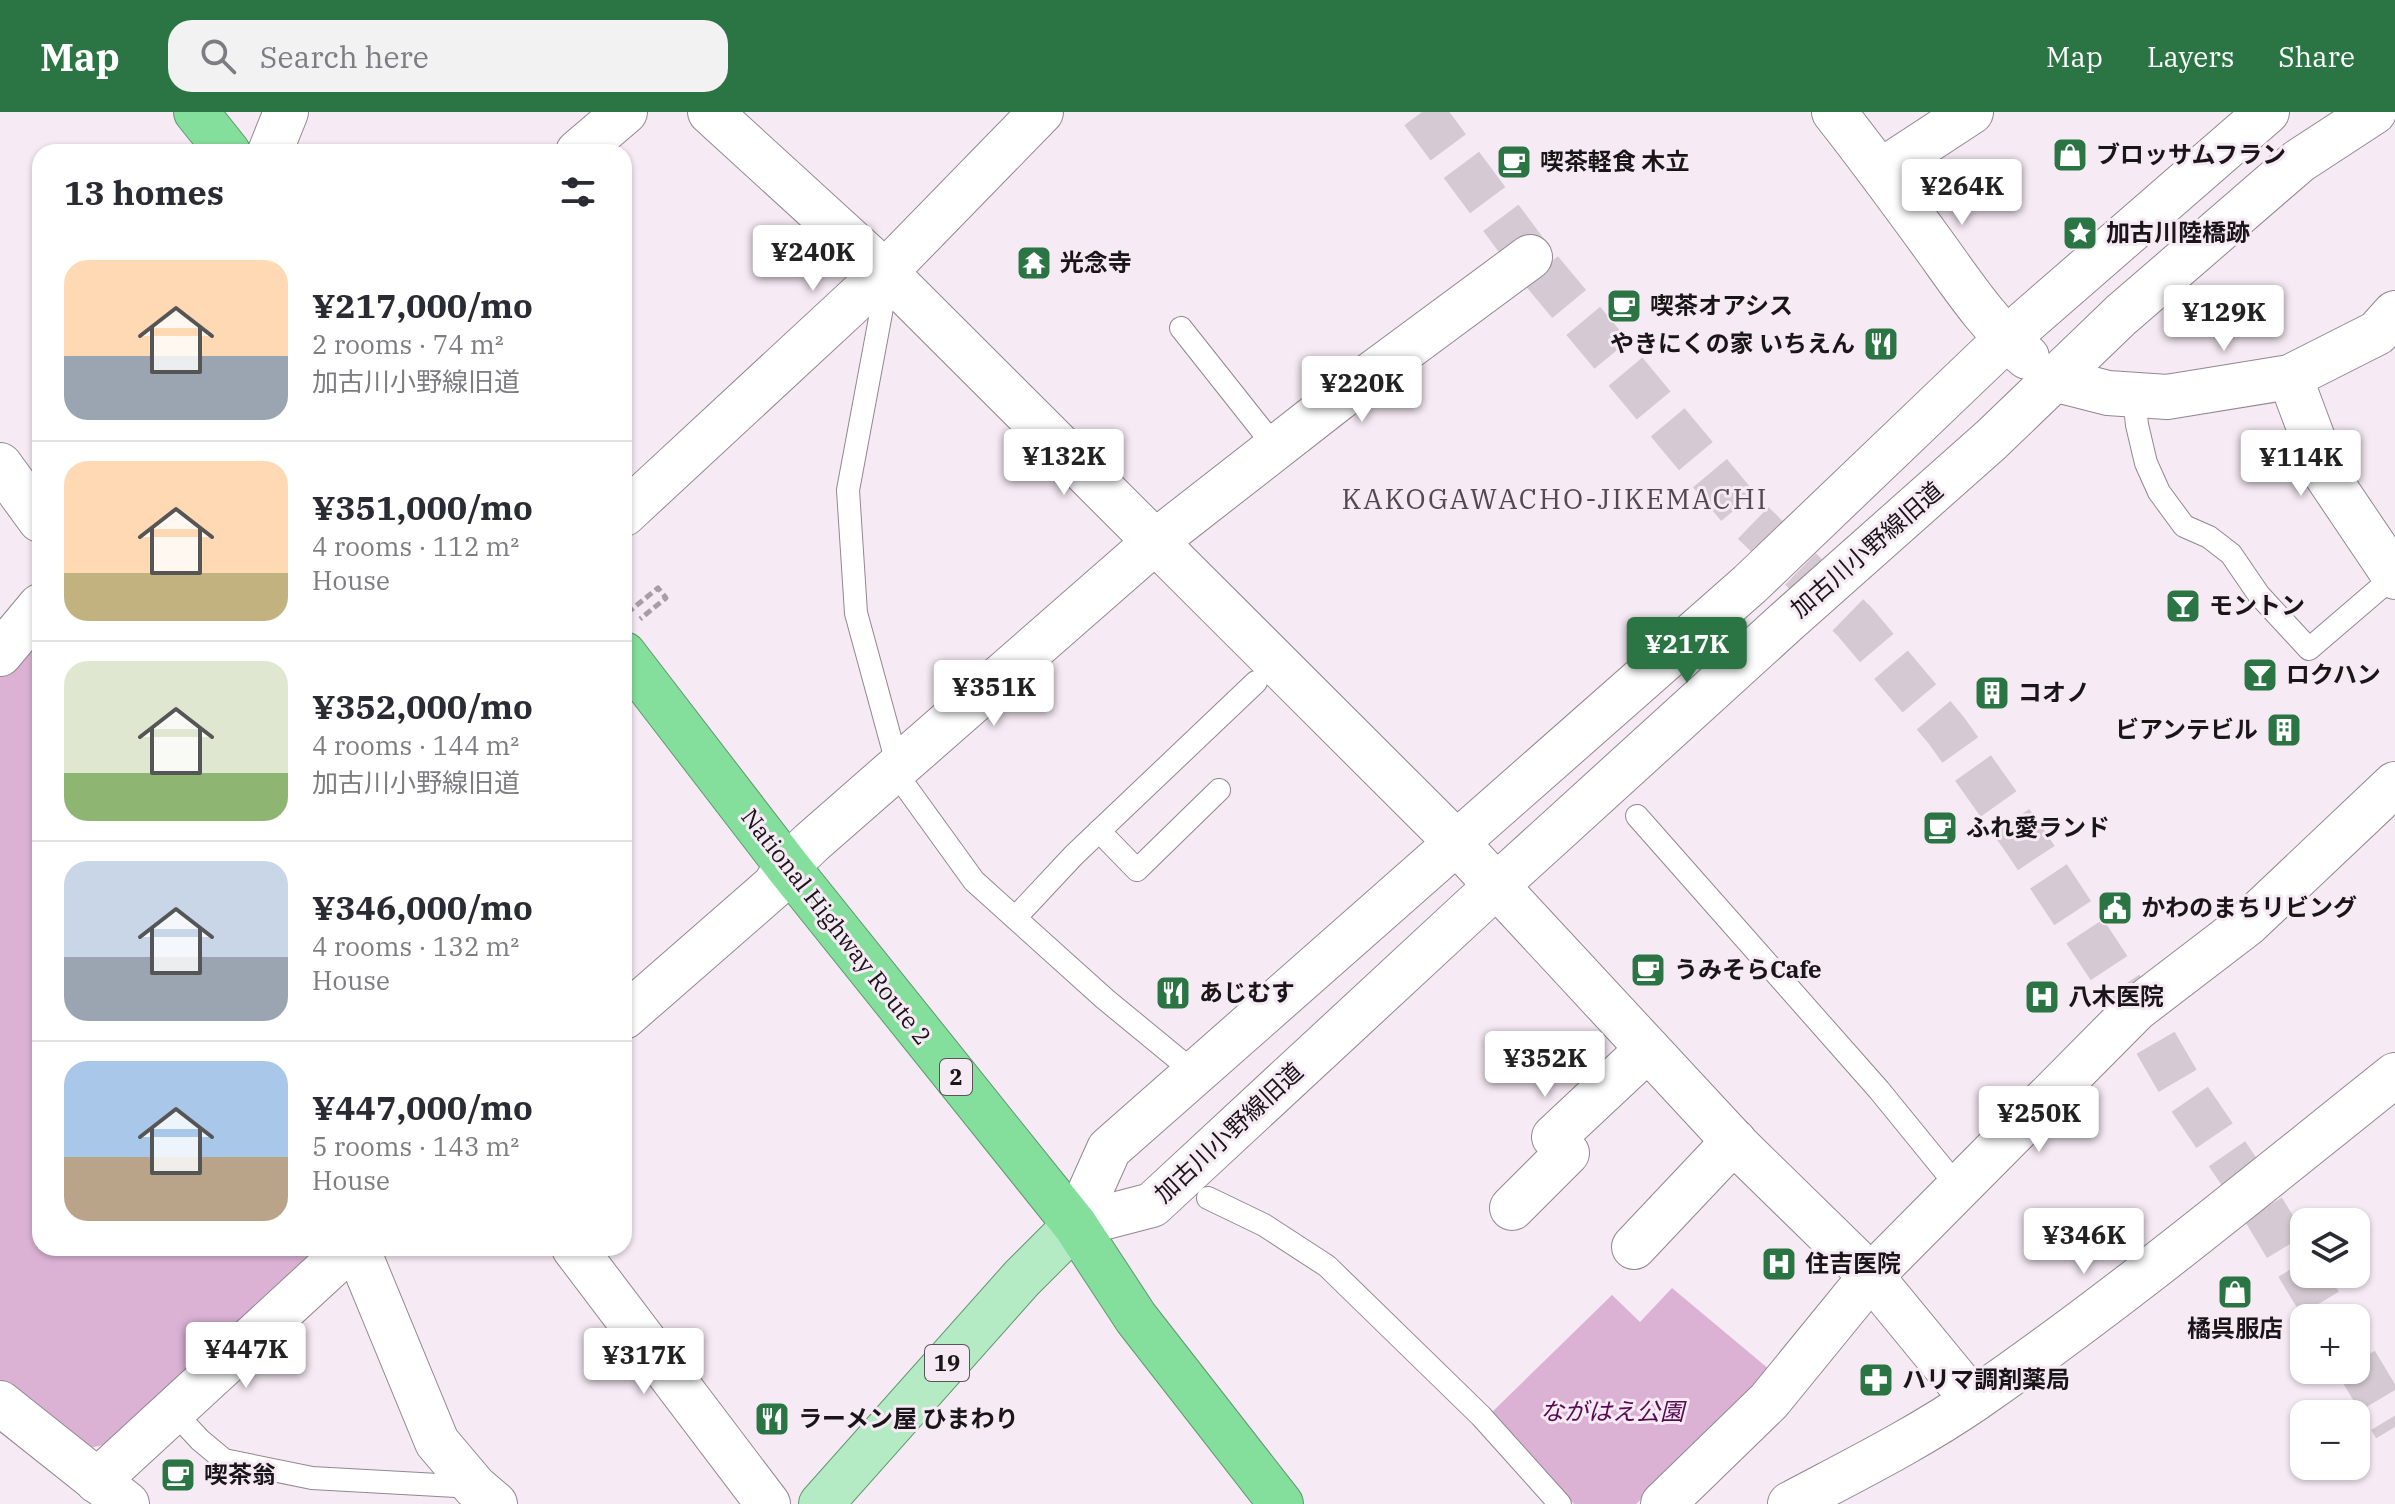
<!DOCTYPE html>
<meta charset="utf-8">
<style>
body{margin:0;font-family:"IBM Plex Serif","Noto Sans JP",serif;background:#f2f2f3;color:#2b2b33;height:100vh;display:flex;flex-direction:column;font-size:30px;white-space:nowrap}
*{box-sizing:border-box;margin:0}
p{font-size:26px;color:#7c7c81}
.icon{flex:none;width:44px;height:44px;fill:none;stroke:currentColor;stroke-width:2;stroke-linecap:round;stroke-linejoin:round}
.map{position:relative;flex:1;overflow:hidden}
.side{position:absolute;left:32px;top:32px;width:600px;height:1112px;display:flex;flex-direction:column;background:#fff;border-radius:24px;box-shadow:0 2px 6px #0004}
.side>*{flex:none}
.controls{position:absolute;left:2290px;top:1096px;display:grid;gap:16px}
.controls a{display:grid;place-items:center;width:80px;height:80px;border-radius:16px;background:#fff;box-shadow:0 2px 6px #0004;font-size:40px}
.price{position:absolute;translate:-50% -68px;padding:0 18px;border-radius:8px;background:#fff;color:#222;font-size:26px;line-height:52px;filter:drop-shadow(0 2px 4px #0008)}
.price::after{content:'';position:absolute;left:50%;top:48px;width:24px;height:18px;margin-left:-12px;background:inherit;clip-path:polygon(0 0,100% 0,50% 100%)}
.price.active{background:#2a7543;color:#fff}
ul{padding:0;list-style:none}
li{display:flex;align-items:center;gap:24px;height:200px;padding:0 32px}
li+li{border-top:2px solid #e1e1e2}
li span{display:grid;place-items:center;flex:none;width:224px;height:160px;border-radius:24px;color:#555}
li>.icon{margin-inline-start:auto}
span .icon{width:96px;height:96px;fill:#fffc;stroke-width:1}
li b{font-size:34px}
h2{display:flex;justify-content:space-between;align-items:center;height:96px;padding:0 32px;font-size:34px}
header{display:flex;align-items:center;gap:48px;box-sizing:border-box;height:112px;padding:0 40px;background:#2a7543;color:#fff}
header strong{font-size:38px}
nav{display:flex;gap:44px;margin-inline-start:auto;font-size:28px}
.search{width:560px;height:72px;background:#f2f2f3;display:flex;align-items:center;gap:20px;box-sizing:border-box;padding:0 28px;border-radius:24px;color:#7c7c81;font-size:30px}
.map>svg:first-child{display:block}
.green{fill:#dbb2d4}
.lines{fill:none;stroke-linecap:round;stroke-linejoin:round}
.street-tunnel{stroke:#d5cad3;stroke-width:44;stroke-dasharray:44 22;stroke-linecap:butt}
.lane-casing{stroke:#928790;stroke-width:24}
.street-casing{stroke:#928790;stroke-width:46}
.secondary-casing{stroke:#928790;stroke-width:46}
.primary-casing{stroke:#5f986e;stroke-width:46}
.highway-casing{stroke:#5f986e;stroke-width:46}
.path{stroke:#a79ea5;stroke-width:5;stroke-dasharray:8 4;stroke-linecap:butt}
.lane{stroke:#fff;stroke-width:22}
.street{stroke:#fff;stroke-width:44}
.secondary{stroke:#fff;stroke-width:44}
.primary{stroke:#b5ebc4;stroke-width:44}
.highway{stroke:#84de9c;stroke-width:44}
.labels{text-anchor:middle;stroke-width:6;stroke-linejoin:round;paint-order:stroke}
.shield{fill:#f6eaf4;stroke:#5b555a;stroke-width:2}
.shield-label{font-size:22px;font-weight:bold;fill:#191518}
.poi-label{font-size:24px;font-weight:bold;fill:#191518;stroke:#f6eaf4;text-anchor:start}
.street-label{font-size:24px;fill:#191518;stroke:#f6eaf4}
.park-label{font-size:24px;font-style:italic;fill:#580952;stroke:#f6eaf4}
.quarter-label{font-size:28px;letter-spacing:2px;fill:#534851;stroke:#f6eaf4}
</style>
<header>
<strong>Map</strong>
<div class="search"><svg class="icon" aria-label="search" viewBox="0 0 24 24"><circle cx="10" cy="10" r="6"/><path d="M15 15l6 6"/></svg>Search here</div>
<nav><a>Map</a><a>Layers</a><a>Share</a></nav>
</header>
<div class="map">
<svg width="2395" height="1392" viewBox="0 0 2395 1392">
<rect width="100%" height="100%" fill="#f6eaf4"/>
<!-- green -->
<g class="green">
<polygon points="40,507 40,1136 324,1136 111,1331 82,1338 0,1269 0,558"/>
<polygon points="1672,1176 1776,1263 1636,1392 1574,1392 1489,1303 1612,1183 1640,1210"/>
</g>
<g class="lines">
<!-- street-tunnel -->
<g class="street-tunnel">
<polyline points="1422,0 1530,145 1744,402 1854,509 1946,618 2027,732 2136,897 2180,973 2251,1077 2329,1206"/>
<polyline points="2356,1250 2395,1315"/>
</g>
<defs>
<g id="lane">
<polyline points="885,164 884,185 848,378 856,501 898,655 906,675 974,769 1105,887 1195,961"/>
<polyline points="1181,216 1276,336"/>
<polyline points="2134,284 2137,313 2146,351 2159,380 2184,414 2209,425 2231,442 2259,483 2309,537 2394,464"/>
<polyline points="1637,704 1879,978 1958,1075"/>
<polyline points="1099,719 1137,758 1219,678"/>
<polyline points="1015,806 1074,743 1256,570"/>
<polyline points="1208,1086 1264,1113 1327,1154 1481,1304 1560,1392"/>
<polyline points="173,1299 200,1328 224,1348 312,1366 474,1375"/>
</g>
<g id="street">
<polyline points="710,0 885,160 1456,730 1738,1034 1871,1164 1973,1288"/>
<polyline points="270,40 286,0"/>
<polyline points="578,40 625,0"/>
<polyline points="2290,265 2327,364 2395,465"/>
<polyline points="2053,267 2108,281 2167,285 2290,265 2377,221 2395,201"/>
<polyline points="0,353 40,408"/>
<polyline points="624,402 885,160 1041,0"/>
<polyline points="0,542 40,494"/>
<polyline points="624,905 774,774 787,754 811,731 1156,429 1338,287 1530,145"/>
<polyline points="1512,1096 1567,1041 1554,1025 1648,937"/>
<polyline points="1634,1135 1734,1029"/>
<polyline points="357,1136 437,1330 475,1375 495,1392"/>
<polyline points="574,1136 768,1392"/>
<polyline points="0,1291 127,1392"/>
<polyline points="97,1369 350,1136"/>
<polyline points="1663,1392 1769,1289 1871,1164 2136,897 2247,812 2395,672"/>
<path d="M1790 1392C1852 1359 1917 1327 1975 1287 2120 1187 2257 1073 2395 963"/>
</g>
<g id="secondary">
<path d="M1834 0C1868 43 1901 88 1933 132 1962 172 1989 214 2027 245"/>
<polyline points="1881,59 1971,0"/>
<polyline points="1075,1113 1152,1093 1496,774 1786,510 1991,328 2121,203 2299,49 2374,0"/>
<polyline points="1075,1113 1109,1037 1750,472 2005,228 2267,0"/>
</g>
<polyline id="primary" points="821,1392 1022,1166 1075,1113"/>
<g id="highway">
<polyline points="196,0 228,40"/>
<polyline points="624,542 787,754 1075,1113 1136,1206 1281,1392"/>
</g>
</defs>
<!-- lane casing -->
<use href="#lane" class="lane-casing"/>
<!-- street casing -->
<use href="#street" class="street-casing"/>
<!-- secondary casing -->
<use href="#secondary" class="secondary-casing"/>
<!-- primary casing -->
<use href="#primary" class="primary-casing"/>
<!-- highway casing -->
<use href="#highway" class="highway-casing"/>
<!-- path -->
<polyline class="path" points="627,501 658,476 666,486 640,507"/>
<!-- lane -->
<use href="#lane" class="lane"/>
<!-- street -->
<use href="#street" class="street"/>
<!-- secondary -->
<use href="#secondary" class="secondary"/>
<!-- primary -->
<use href="#primary" class="primary"/>
<!-- highway -->
<use href="#highway" class="highway"/>
</g>
<!-- icons -->
<defs>
<symbol id="shop-square" viewBox="-11 -11 22 22"><rect x="-9" y="-9" width="18" height="18" rx="4" fill="#2a7543" stroke="#f6eaf4"/><path d="M-5-2.5h2.3a2.7 3.5 0 0 1 5.4 0H5L5.5 6h-11ZM-1.5-2.5h3a1.5 2.3 0 0 0-3 0Z" fill="#fff"/></symbol>
<symbol id="cafe-square" viewBox="-11 -11 22 22"><rect x="-9" y="-9" width="18" height="18" rx="4" fill="#2a7543" stroke="#f6eaf4"/><path d="M-5.5-4.5H6V0H3Q3 3.5 0 3.5H-2.5Q-5.5 3.5-5.5 0ZM3-3.2v2h1.7v-2ZM-6 4.5H4V6H-6Z" fill="#fff"/></symbol>
<symbol id="sight-square" viewBox="-11 -11 22 22"><rect x="-9" y="-9" width="18" height="18" rx="4" fill="#2a7543" stroke="#f6eaf4"/><path d="M0-6L1.8-2.2L6-1.7L2.9 1.2L3.7 5.4L0 3.3L-3.7 5.4L-2.9 1.2L-6-1.7L-1.8-2.2Z" fill="#fff"/></symbol>
<symbol id="temple-square" viewBox="-11 -11 22 22"><rect x="-9" y="-9" width="18" height="18" rx="4" fill="#2a7543" stroke="#f6eaf4"/><path d="M0-6L5-2H3V0L6.5 2.5H4V6H1.5V3h-3V6H-4V2.5H-6.5L-3 0V-2H-5Z" fill="#fff"/></symbol>
<symbol id="restaurant-square" viewBox="-11 -11 22 22"><rect x="-9" y="-9" width="18" height="18" rx="4" fill="#2a7543" stroke="#f6eaf4"/><path d="M-5-6h1v4h1v-4h1v4h1v-4h1v5L-1.5 .5V6h-2V.5L-5-1ZM5-6V6H3V1.5H1.5Q1.5-4 5-6Z" fill="#fff"/></symbol>
<symbol id="bar-square" viewBox="-11 -11 22 22"><rect x="-9" y="-9" width="18" height="18" rx="4" fill="#2a7543" stroke="#f6eaf4"/><path d="M-6-5H6L.8 .8V4.5H3.5V6h-7V4.5H-.8V.8Z" fill="#fff"/></symbol>
<symbol id="building-square" viewBox="-11 -11 22 22"><rect x="-9" y="-9" width="18" height="18" rx="4" fill="#2a7543" stroke="#f6eaf4"/><path d="M-4-6H4V6H1V3H-1V6H-4ZM-2.5-4.3h1.7v1.8h-1.7ZM.8-4.3h1.7v1.8H.8ZM-2.5-1h1.7V.8h-1.7ZM.8-1h1.7V.8H.8Z" fill="#fff"/></symbol>
<symbol id="civic-square" viewBox="-11 -11 22 22"><rect x="-9" y="-9" width="18" height="18" rx="4" fill="#2a7543" stroke="#f6eaf4"/><path d="M-.6-6.5H3V-4.5H.6V-3L4-1V1h2V6H-6V1h2V-1L-.6-3ZM-1.2 2.5V6h2.4V2.5Z" fill="#fff"/></symbol>
<symbol id="hospital-square" viewBox="-11 -11 22 22"><rect x="-9" y="-9" width="18" height="18" rx="4" fill="#2a7543" stroke="#f6eaf4"/><path d="M-5-5h3v3.5h4V-5h3V5h-3V1.5h-4V5h-3Z" fill="#fff"/></symbol>
<symbol id="pharmacy-square" viewBox="-11 -11 22 22"><rect x="-9" y="-9" width="18" height="18" rx="4" fill="#2a7543" stroke="#f6eaf4"/><path d="M-2-6h4v4h4v4h-4v4h-4v-4h-4v-4h4Z" fill="#fff"/></symbol>
</defs>
<g fill-rule="evenodd">
<use href="#shop-square" x="2050" y="23" width="40" height="40"/>
<use href="#cafe-square" x="1494" y="30" width="40" height="40"/>
<use href="#sight-square" x="2060" y="101" width="40" height="40"/>
<use href="#temple-square" x="1014" y="131" width="40" height="40"/>
<use href="#cafe-square" x="1604" y="174" width="40" height="40"/>
<use href="#restaurant-square" x="1861" y="212" width="40" height="40"/>
<use href="#bar-square" x="2163" y="474" width="40" height="40"/>
<use href="#bar-square" x="2240" y="543" width="40" height="40"/>
<use href="#building-square" x="1972" y="561" width="40" height="40"/>
<use href="#building-square" x="2264" y="598" width="40" height="40"/>
<use href="#cafe-square" x="1920" y="696" width="40" height="40"/>
<use href="#civic-square" x="2095" y="776" width="40" height="40"/>
<use href="#cafe-square" x="1628" y="838" width="40" height="40"/>
<use href="#restaurant-square" x="1153" y="861" width="40" height="40"/>
<use href="#hospital-square" x="2022" y="865" width="40" height="40"/>
<use href="#hospital-square" x="1759" y="1132" width="40" height="40"/>
<use href="#shop-square" x="2215" y="1160" width="40" height="40"/>
<use href="#pharmacy-square" x="1856" y="1248" width="40" height="40"/>
<use href="#restaurant-square" x="752" y="1287" width="40" height="40"/>
<use href="#cafe-square" x="158" y="1343" width="40" height="40"/>
</g>
<g class="labels">
<!-- shield labels -->
<g class="shield">
<rect x="940" y="947" width="32" height="36" rx="6"/>
<rect x="925" y="1233" width="44" height="36" rx="6"/>
</g>
<g class="shield-label">
<text x="956" y="973">2</text>
<text x="947" y="1259">19</text>
</g>
<!-- poi labels -->
<g class="poi-label">
<text x="2096" y="51">ブロッサムフラン</text>
<text x="1540" y="58">喫茶軽食 木立</text>
<text x="2106" y="129">加古川陸橋跡</text>
<text x="1060" y="159">光念寺</text>
<text x="1650" y="202">喫茶オアシス</text>
<text x="1855" y="240" text-anchor="end">やきにくの家 いちえん</text>
<text x="2209" y="502">モントン</text>
<text x="2286" y="571">ロクハン</text>
<text x="2018" y="589">コオノ</text>
<text x="2258" y="626" text-anchor="end">ビアンテビル</text>
<text x="1966" y="724">ふれ愛ランド</text>
<text x="2141" y="804">かわのまちリビング</text>
<text x="1674" y="866">うみそらCafe</text>
<text x="1199" y="889">あじむす</text>
<text x="2068" y="893">八木医院</text>
<text x="1805" y="1160">住吉医院</text>
<text x="2235" y="1225" text-anchor="middle">橘呉服店</text>
<text x="1902" y="1276">ハリマ調剤薬局</text>
<text x="798" y="1315">ラーメン屋 ひまわり</text>
<text x="204" y="1371">喫茶翁</text>
</g>
<!-- street labels -->
<g class="street-label">
<text transform="translate(1867 438) rotate(-41)" y="8">加古川小野線旧道</text>
<text transform="translate(836 815) rotate(52)" y="8">National Highway Route 2</text>
<text transform="translate(1229 1021) rotate(-43)" y="8">加古川小野線旧道</text>
</g>
<!-- park labels -->
<g class="park-label">
<text x="1612" y="1308">ながはえ公園</text>
</g>
<!-- quarter labels -->
<g class="quarter-label">
<text x="1555" y="397">KAKOGAWACHO-JIKEMACHI</text>
</g>
</g>
</svg>
<div class="controls">
<a><svg class="icon" aria-label="layers" viewBox="0 0 24 24"><path d="M12 4l9 5-9 5-9-5zM3 14l9 5 9-5"/></svg></a>
<a>+</a>
<a>−</a>
</div>
<b class="price" style="left:1962px;top:115px">¥264K</b>
<b class="price" style="left:813px;top:181px">¥240K</b>
<b class="price" style="left:2224px;top:241px">¥129K</b>
<b class="price" style="left:1362px;top:312px">¥220K</b>
<b class="price" style="left:1064px;top:385px">¥132K</b>
<b class="price" style="left:2301px;top:386px">¥114K</b>
<b class="price active" style="left:1687px;top:573px">¥217K</b>
<b class="price" style="left:994px;top:616px">¥351K</b>
<b class="price" style="left:1545px;top:987px">¥352K</b>
<b class="price" style="left:2039px;top:1042px">¥250K</b>
<b class="price" style="left:2084px;top:1164px">¥346K</b>
<b class="price" style="left:246px;top:1278px">¥447K</b>
<b class="price" style="left:644px;top:1284px">¥317K</b>
<section class="side">
<h2>13 homes<svg class="icon" aria-label="filters" viewBox="0 0 24 24"><path d="M4 7h16M4 17h16"/><circle cx="9" cy="7" r="2"/><circle cx="15" cy="17" r="2"/></svg></h2>
<ul>
<li><span style="background:linear-gradient(#ffd9b3 60%,#9aa5b1 0)"><svg class="icon" aria-label="home" viewBox="0 0 24 24"><path d="M3 11l9-7 9 7M6 9v11h12V9"/></svg></span><div><b>¥217,000/mo</b><p>2 rooms · 74 m²</p><p>加古川小野線旧道</p></div></li>
<li><span style="background:linear-gradient(#ffd9b3 70%,#c2b280 0)"><svg class="icon" aria-label="home" viewBox="0 0 24 24"><path d="M3 11l9-7 9 7M6 9v11h12V9"/></svg></span><div><b>¥351,000/mo</b><p>4 rooms · 112 m²</p><p>House</p></div></li>
<li><span style="background:linear-gradient(#dfe7d0 70%,#8fb573 0)"><svg class="icon" aria-label="home" viewBox="0 0 24 24"><path d="M3 11l9-7 9 7M6 9v11h12V9"/></svg></span><div><b>¥352,000/mo</b><p>4 rooms · 144 m²</p><p>加古川小野線旧道</p></div></li>
<li><span style="background:linear-gradient(#c9d6e8 60%,#9aa5b1 0)"><svg class="icon" aria-label="home" viewBox="0 0 24 24"><path d="M3 11l9-7 9 7M6 9v11h12V9"/></svg></span><div><b>¥346,000/mo</b><p>4 rooms · 132 m²</p><p>House</p></div></li>
<li><span style="background:linear-gradient(#a9c7e8 60%,#b9a48a 0)"><svg class="icon" aria-label="home" viewBox="0 0 24 24"><path d="M3 11l9-7 9 7M6 9v11h12V9"/></svg></span><div><b>¥447,000/mo</b><p>5 rooms · 143 m²</p><p>House</p></div></li>
</ul>
</section>
</div>
